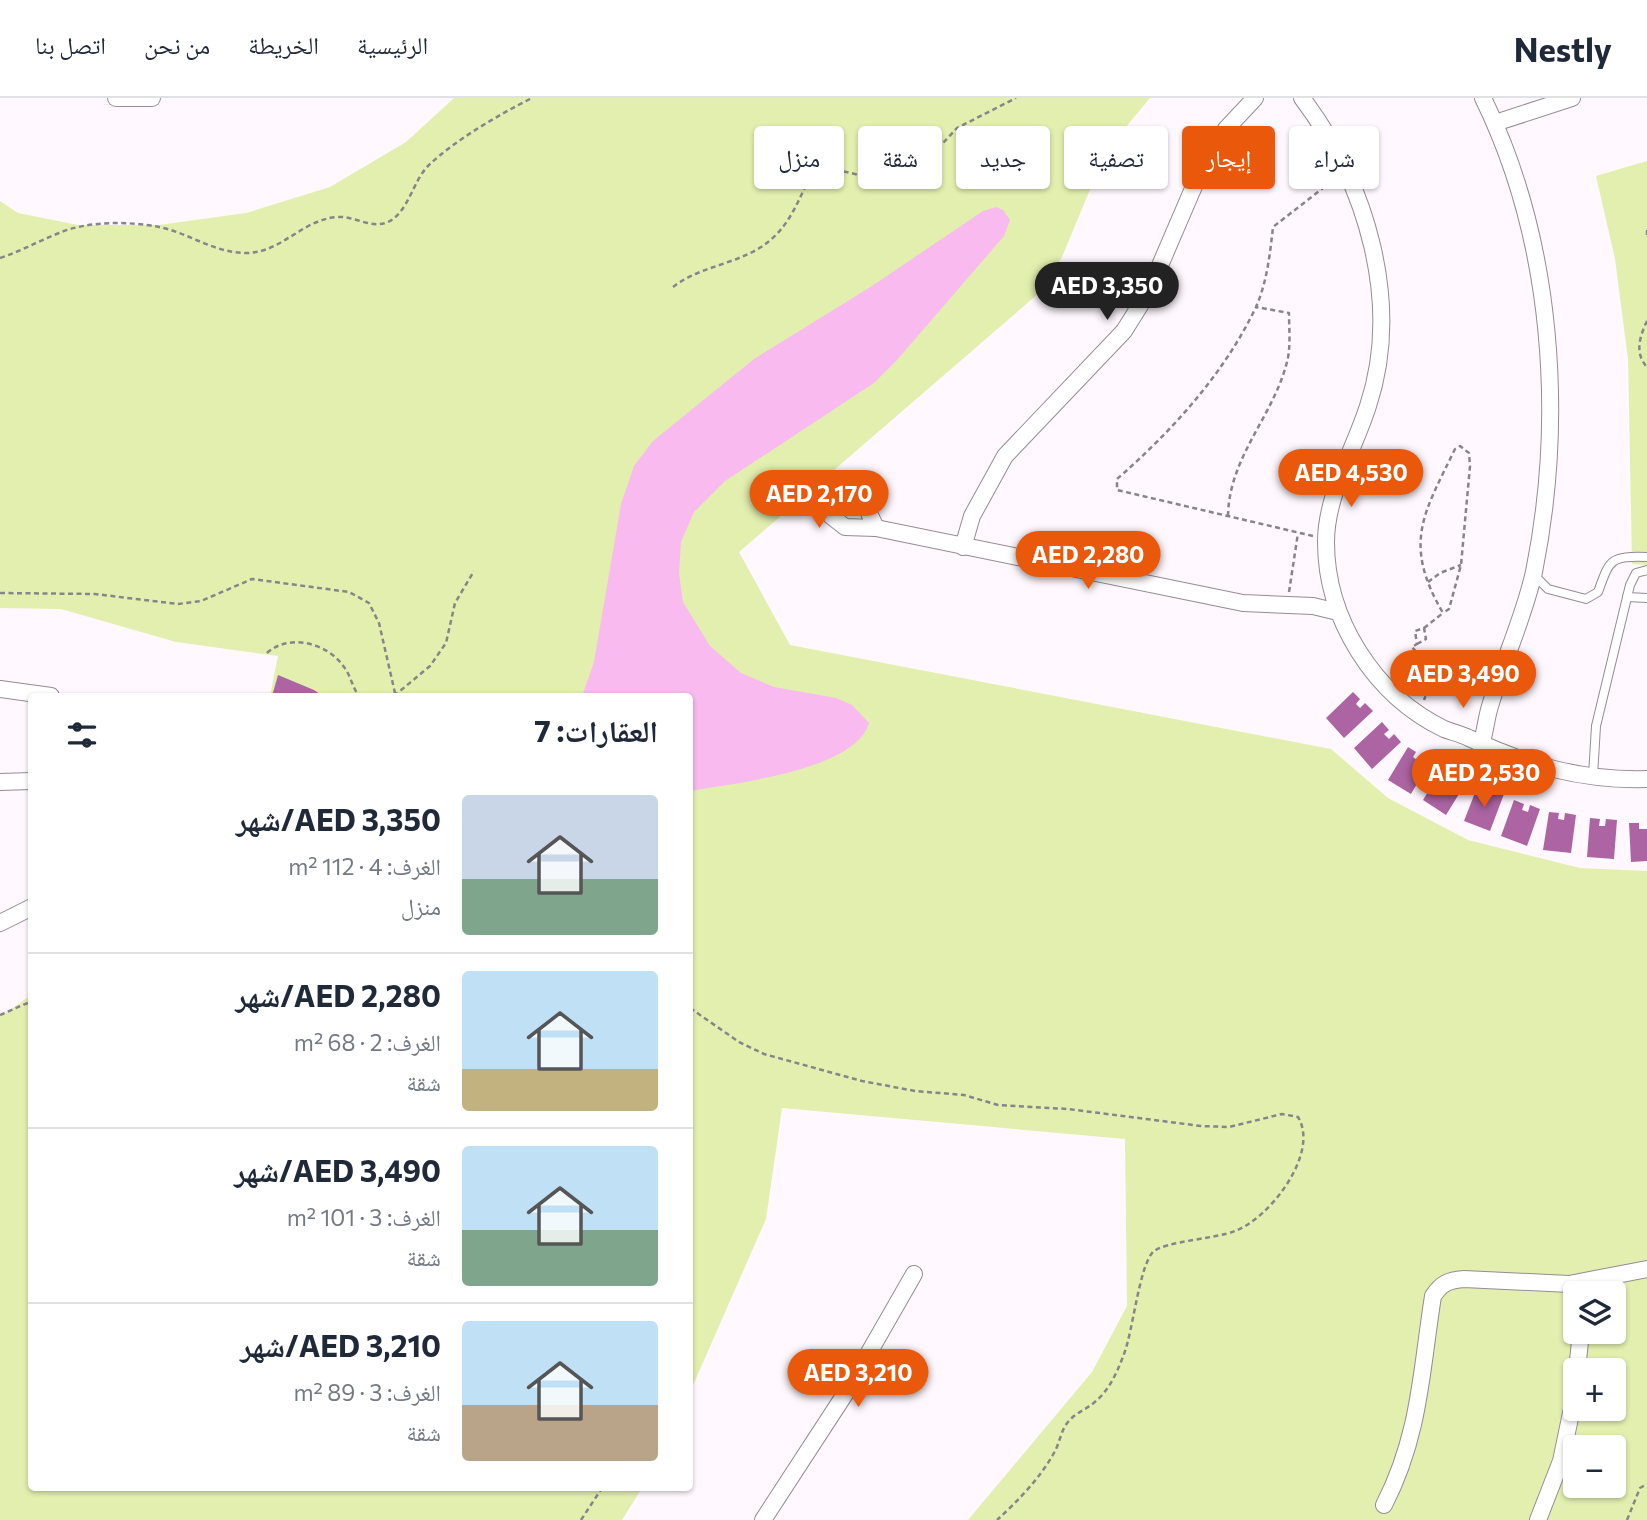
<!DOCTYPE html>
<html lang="ar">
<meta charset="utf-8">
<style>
body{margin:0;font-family:Commissioner,"Noto Naskh Arabic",sans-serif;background:#f6f6f7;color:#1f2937;direction:rtl;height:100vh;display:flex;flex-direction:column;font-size:26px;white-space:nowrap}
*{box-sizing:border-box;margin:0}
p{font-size:23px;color:#747a83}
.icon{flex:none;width:38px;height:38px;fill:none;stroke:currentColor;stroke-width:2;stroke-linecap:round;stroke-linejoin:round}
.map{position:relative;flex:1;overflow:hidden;direction:ltr}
.details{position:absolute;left:28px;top:595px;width:665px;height:798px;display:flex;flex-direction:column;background:#fff;border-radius:7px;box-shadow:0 2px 5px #0004;direction:rtl}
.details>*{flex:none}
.guide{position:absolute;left:714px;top:28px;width:665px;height:63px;direction:rtl;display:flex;gap:14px}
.fabs{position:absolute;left:1563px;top:1183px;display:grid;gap:14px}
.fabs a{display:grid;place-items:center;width:63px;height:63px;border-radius:7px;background:#fff;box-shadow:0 2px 5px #0004;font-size:35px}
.price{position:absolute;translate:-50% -60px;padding:0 16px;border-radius:24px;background:#ea580c;color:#fff;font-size:23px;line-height:46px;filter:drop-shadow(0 2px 4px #0008)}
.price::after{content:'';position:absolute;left:50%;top:42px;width:21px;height:16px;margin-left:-10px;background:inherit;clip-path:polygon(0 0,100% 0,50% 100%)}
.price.selected{background:#222;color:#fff}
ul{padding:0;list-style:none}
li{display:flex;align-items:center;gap:21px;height:175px;padding:0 35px}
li+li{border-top:2px solid #e0e1e3}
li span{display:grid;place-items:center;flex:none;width:196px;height:140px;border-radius:7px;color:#555}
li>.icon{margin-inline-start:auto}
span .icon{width:84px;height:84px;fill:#fffc;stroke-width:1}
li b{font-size:30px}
h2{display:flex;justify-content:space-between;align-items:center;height:84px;padding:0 35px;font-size:30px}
.tag{padding:0 24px;border-radius:7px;background:#fff;box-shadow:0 2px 5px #0004;font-size:24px;line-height:63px}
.tag.selected{background:#ea580c;color:#fff}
header{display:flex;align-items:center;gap:42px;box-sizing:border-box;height:98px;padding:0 35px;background:#fff;border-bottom:2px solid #e0e1e3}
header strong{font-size:33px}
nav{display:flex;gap:38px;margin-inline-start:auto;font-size:24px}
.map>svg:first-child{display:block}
.green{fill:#e3efaf;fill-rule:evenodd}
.water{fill:#f9baef}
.building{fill:#ac64a2}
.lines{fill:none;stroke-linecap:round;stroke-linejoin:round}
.service-casing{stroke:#968b94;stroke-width:10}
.minor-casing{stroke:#968b94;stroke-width:18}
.path{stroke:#898489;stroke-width:2.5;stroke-dasharray:5 3.5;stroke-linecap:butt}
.service{stroke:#fff;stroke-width:8}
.minor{stroke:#fff;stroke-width:16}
</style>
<header>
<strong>Nestly</strong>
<nav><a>الرئيسية</a><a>الخريطة</a><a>من نحن</a><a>اتصل بنا</a></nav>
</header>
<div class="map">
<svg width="1647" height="1422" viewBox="0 0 1647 1422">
<rect width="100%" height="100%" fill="#fff8fe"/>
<!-- green -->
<g class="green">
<path d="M454 0H1150L1106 53 1062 159 1039 195 739 454 790 547 1331 651 1388 700 1468 742 1580 770 1647 773V1422H968L1092 1274 1127 1208 1125 1041 782 1010 766 1121 690 1294V598H270L278 558 176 544 61 511 0 510V103L18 115 78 127H159L246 115 330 89 406 44ZM1575 1195H1614V1234H1575ZM1575 1272H1614V1311H1575ZM1575 1349H1614V1388H1575Z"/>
<polygon points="1647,63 1647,467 1632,466 1628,261 1615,161 1596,78"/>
<polygon points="31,897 32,1390 642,1390 622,1422 0,1422 0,919"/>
</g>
<!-- water -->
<path class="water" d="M996 109 1003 112 1010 122 1004 138 897 262 874 285 725 383 694 414 681 444 679 476 683 504 710 548 741 575 774 589 836 600 852 607 869 625C855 673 733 685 690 693V598H582L594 564 621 406 634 368 653 343 754 261 872 188 983 113Z"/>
<!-- building -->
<g class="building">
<polygon points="278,577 314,592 323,598 272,598"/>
<polygon points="1353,594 1360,601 1356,606 1360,610 1365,605 1373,613 1344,640 1326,620"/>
<polygon points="1382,624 1389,632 1384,636 1389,641 1394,636 1401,644 1372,671 1354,650"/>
<polygon points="1408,649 1416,654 1413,659 1418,663 1422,657 1431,662 1411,696 1388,682"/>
<polygon points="1443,669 1452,675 1448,680 1453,684 1457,678 1467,683 1446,717 1423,702"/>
<polygon points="1478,687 1487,691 1485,697 1491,699 1493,692 1504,696 1490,733 1464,723"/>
<polygon points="1514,702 1524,706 1522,712 1528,714 1530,707 1540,711 1527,748 1501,738"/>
<polygon points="1549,714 1559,715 1558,721 1564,722 1565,715 1576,717 1571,755 1543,752"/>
<polygon points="1590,720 1600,721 1599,728 1605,728 1606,721 1617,722 1614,761 1587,759"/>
<polygon points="1629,725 1639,725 1639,731 1647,731 1647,763 1631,764"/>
</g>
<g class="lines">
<defs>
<g id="service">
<path d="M1535 478 1548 491 1586 501 1598 494C1610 461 1610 458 1647 459"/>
<polyline points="1627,499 1647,500"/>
<polyline points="1593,678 1596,628 1630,487 1636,475 1647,472"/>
</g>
<g id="minor">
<polyline points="116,0 152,0"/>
<path d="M1302 0C1367 86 1402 205 1368 308 1354 352 1326 397 1326 444 1326 521 1374 597 1444 631 1452 634 1461 636 1469 640 1527 667 1582 683 1647 681"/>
<polyline points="1495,25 1572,0"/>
<polygon points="845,391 861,398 876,430 845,429 831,418 831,400"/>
<polyline points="876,430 1243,505 1313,508 1338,514"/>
<polyline points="963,449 972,418 1005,358 1124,233 1149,193 1204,65 1226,31 1255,0"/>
<polyline points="0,591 51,598"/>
<path d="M1481 646C1486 632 1486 619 1491 605 1504 561 1524 519 1534 474 1565 319 1553 143 1483 0"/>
<polyline points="0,684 32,683"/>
<polyline points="0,825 32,809"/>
<polyline points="1577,1272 1581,1234"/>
<path d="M1384 1407C1420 1337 1421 1274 1433 1198 1441 1186 1448 1182 1464 1181L1569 1186 1647 1171"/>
<polyline points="763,1422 847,1293 914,1176"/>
<polyline points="1538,1422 1561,1363 1575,1296"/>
</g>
</defs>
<!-- service casing -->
<use href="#service" class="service-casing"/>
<!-- minor casing -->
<use href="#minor" class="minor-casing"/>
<!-- path -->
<g class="path">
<polyline points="1647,132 1647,139"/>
<path d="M0 160C21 153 39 143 59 135 87 123 130 123 159 129 189 135 214 155 246 155 282 155 302 121 338 119 353 118 371 130 385 125 408 118 412 83 429 67 455 42 500 16 532 0"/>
<path d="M673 189C701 167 741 166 768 144 791 126 799 100 812 75L829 70 868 79 894 75 930 59 957 30 1016 0"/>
<path d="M1647 223C1640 238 1634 255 1647 269"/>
<path d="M1228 418C1229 359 1273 319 1287 264 1291 249 1289 230 1289 215L1256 209"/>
<path d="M1313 438 1117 392V381C1172 333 1224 276 1256 209 1267 184 1270 156 1273 129L1332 83"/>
<polyline points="1428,484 1440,475 1461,467"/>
<polyline points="1289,494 1298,435"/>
<polyline points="0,495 95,496 178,506 201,503 252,481 349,494 369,505 379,525 395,595"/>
<path d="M1424 530 1443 515C1402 445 1424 415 1455 351L1460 348 1469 355 1470 368 1461 467 1449 511 1443 515"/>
<polyline points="1417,546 1426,541 1424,530 1415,533 1417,546 1412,549 1417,555 1409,562 1416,589 1426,597 1424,602"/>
<path d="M267 555C289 535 328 545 344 569 351 578 352 589 359 598"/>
<polyline points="394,598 430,568 446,545 455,505 474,473"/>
<path d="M690 910 739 944 764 956 862 983 915 993 964 997 998 1007 1068 1011 1201 1028 1229 1029 1282 1016 1298 1019C1320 1055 1270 1120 1235 1133 1215 1141 1165 1143 1153 1154 1139 1169 1133 1233 1124 1256 1118 1272 1110 1291 1097 1302 1088 1311 1076 1314 1068 1324 1061 1332 1060 1344 1055 1353 1042 1378 1017 1404 997 1422"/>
<polyline points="0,917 32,903"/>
<polyline points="581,1422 602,1390"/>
<polyline points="1627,1422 1640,1390 1647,1386"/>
</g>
<!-- service -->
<use href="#service" class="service"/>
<!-- minor -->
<use href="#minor" class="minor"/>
</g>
</svg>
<div class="fabs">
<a><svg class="icon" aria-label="layers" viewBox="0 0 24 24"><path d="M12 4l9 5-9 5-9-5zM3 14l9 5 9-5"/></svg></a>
<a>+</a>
<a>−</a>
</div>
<b class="price selected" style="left:1107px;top:224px">AED 3,350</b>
<b class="price" style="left:1351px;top:411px">AED 4,530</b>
<b class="price" style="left:819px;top:432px">AED 2,170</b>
<b class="price" style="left:1088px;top:493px">AED 2,280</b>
<b class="price" style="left:1463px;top:612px">AED 3,490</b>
<b class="price" style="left:1484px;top:711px">AED 2,530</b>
<b class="price" style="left:858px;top:1311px">AED 3,210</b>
<div class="guide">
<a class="tag">شراء</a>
<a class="tag selected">إيجار</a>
<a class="tag">تصفية</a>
<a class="tag">جديد</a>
<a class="tag">شقة</a>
<a class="tag">منزل</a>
</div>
<section class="details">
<h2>العقارات: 7<svg class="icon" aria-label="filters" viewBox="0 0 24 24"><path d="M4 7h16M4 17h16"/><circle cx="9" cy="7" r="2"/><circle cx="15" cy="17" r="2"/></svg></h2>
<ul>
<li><span style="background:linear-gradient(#c9d6e8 60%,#7fa58c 0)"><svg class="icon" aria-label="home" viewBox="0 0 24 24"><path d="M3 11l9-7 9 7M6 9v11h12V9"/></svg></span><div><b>AED 3,350/شهر</b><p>الغرف: 4 · 112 m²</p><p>منزل</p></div></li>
<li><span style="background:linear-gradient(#bfe0f5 70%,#c2b280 0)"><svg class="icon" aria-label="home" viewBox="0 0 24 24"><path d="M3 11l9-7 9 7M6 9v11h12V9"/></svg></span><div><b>AED 2,280/شهر</b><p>الغرف: 2 · 68 m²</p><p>شقة</p></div></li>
<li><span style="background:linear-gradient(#bfe0f5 60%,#7fa58c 0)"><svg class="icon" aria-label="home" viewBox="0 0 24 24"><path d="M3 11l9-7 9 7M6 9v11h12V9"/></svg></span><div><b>AED 3,490/شهر</b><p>الغرف: 3 · 101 m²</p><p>شقة</p></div></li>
<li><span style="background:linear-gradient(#bfe0f5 60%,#b9a48a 0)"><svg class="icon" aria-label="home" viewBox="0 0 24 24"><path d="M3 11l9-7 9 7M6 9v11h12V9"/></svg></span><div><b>AED 3,210/شهر</b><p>الغرف: 3 · 89 m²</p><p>شقة</p></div></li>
</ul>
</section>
</div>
